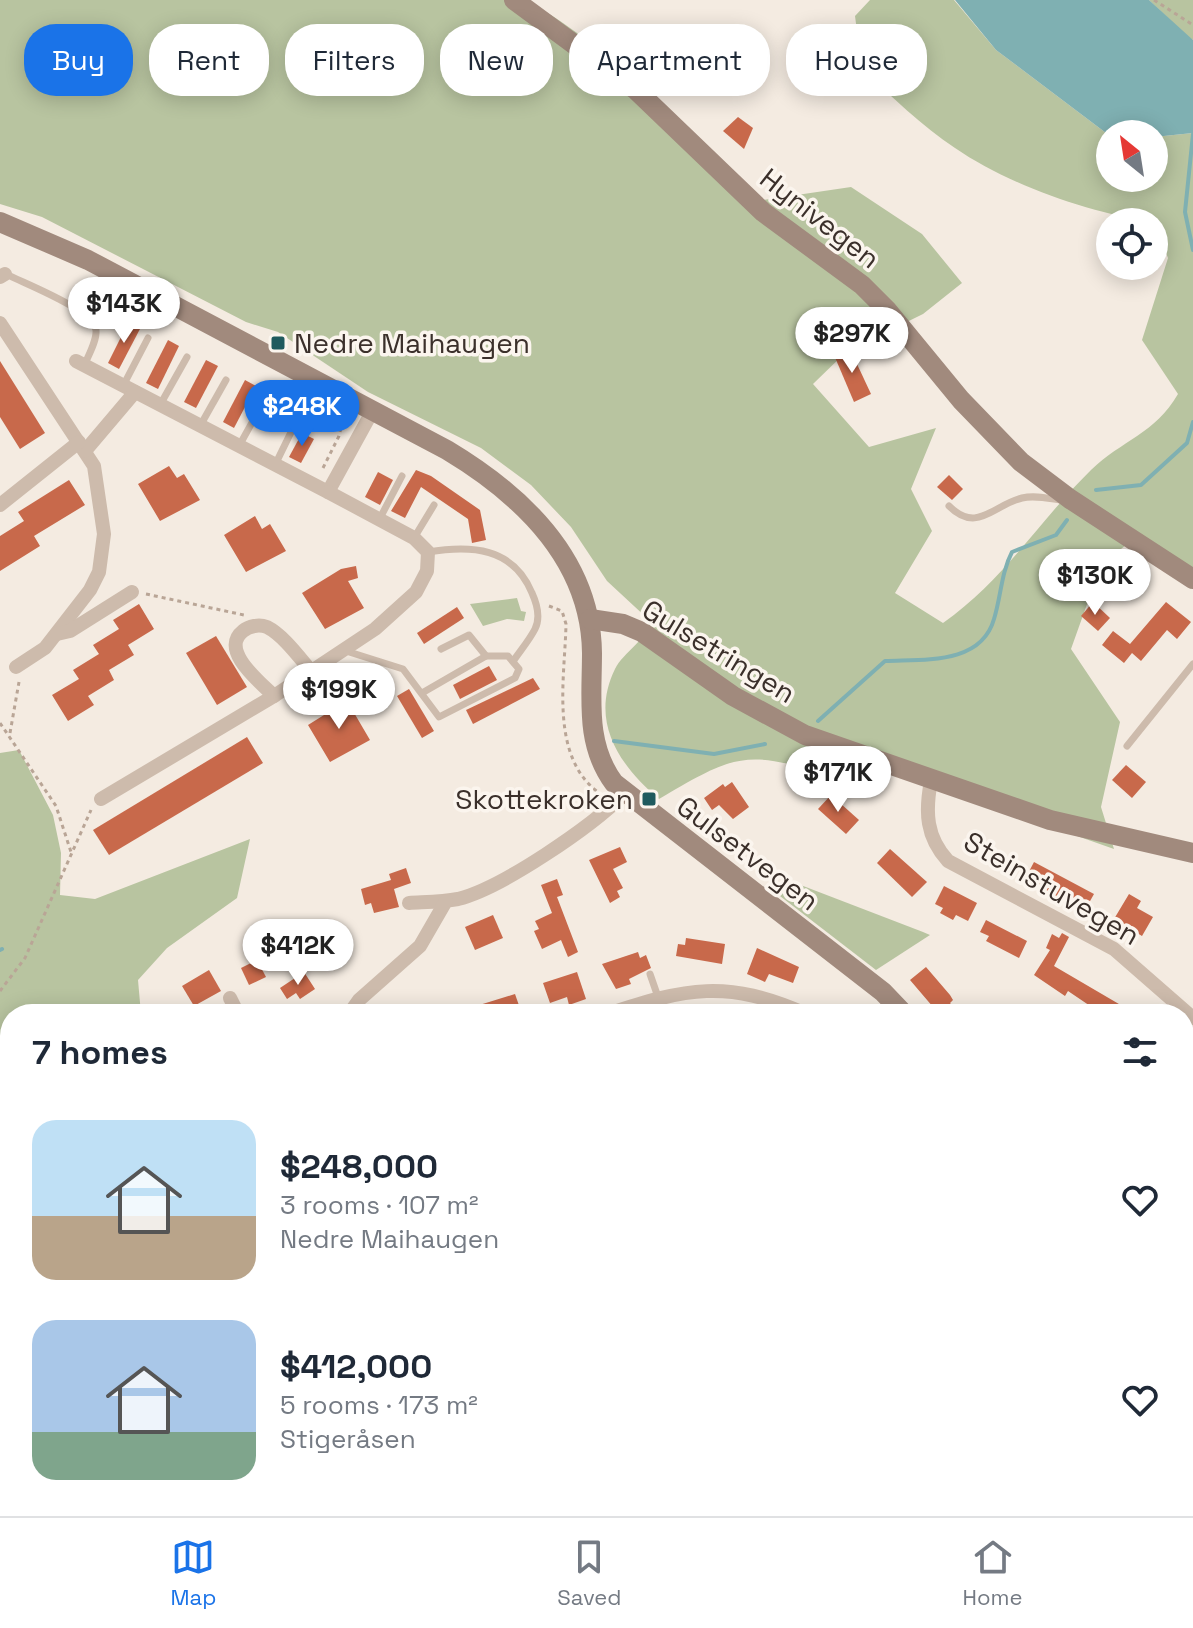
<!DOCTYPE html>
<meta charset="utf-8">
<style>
body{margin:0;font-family:"Space Grotesk",sans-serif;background:#f6f6f7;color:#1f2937;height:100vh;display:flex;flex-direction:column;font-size:30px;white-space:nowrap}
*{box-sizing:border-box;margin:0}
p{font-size:26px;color:#747a83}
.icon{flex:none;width:44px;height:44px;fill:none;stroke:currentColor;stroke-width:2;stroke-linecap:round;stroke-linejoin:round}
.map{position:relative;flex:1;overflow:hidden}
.drawer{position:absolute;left:0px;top:1004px;width:1194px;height:512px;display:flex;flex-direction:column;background:#fff;border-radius:32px 32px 0 0;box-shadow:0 4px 20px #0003}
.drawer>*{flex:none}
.banner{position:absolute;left:24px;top:24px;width:1146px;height:72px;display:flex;gap:16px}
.needle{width:52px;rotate:330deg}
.fabs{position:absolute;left:1096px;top:120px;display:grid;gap:16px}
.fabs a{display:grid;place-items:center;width:72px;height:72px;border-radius:50%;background:#fff;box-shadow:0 4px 20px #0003;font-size:40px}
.price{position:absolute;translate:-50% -68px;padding:0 18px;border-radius:28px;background:#fff;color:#222;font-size:26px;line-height:52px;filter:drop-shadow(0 2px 4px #0008)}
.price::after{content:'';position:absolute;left:50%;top:48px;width:24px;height:18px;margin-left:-12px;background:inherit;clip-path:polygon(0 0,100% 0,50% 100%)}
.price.on{background:#1a73e8;color:#fff}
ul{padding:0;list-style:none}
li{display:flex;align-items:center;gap:24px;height:200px;padding:0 32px}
li span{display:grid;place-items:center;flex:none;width:224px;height:160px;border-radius:24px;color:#555}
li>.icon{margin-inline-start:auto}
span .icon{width:96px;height:96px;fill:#fffc;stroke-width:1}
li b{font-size:34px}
h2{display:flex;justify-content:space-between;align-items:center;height:96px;padding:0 32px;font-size:34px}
.tag{padding:0 28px;border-radius:32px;background:#fff;box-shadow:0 4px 20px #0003;font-size:28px;line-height:72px}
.tag.on{background:#1a73e8;color:#fff}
.menu{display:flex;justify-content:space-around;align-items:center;height:112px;border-top:2px solid #e0e1e3;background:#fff;font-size:22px;color:#747a83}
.menu a{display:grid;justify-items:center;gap:4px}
.menu .on{color:#1a73e8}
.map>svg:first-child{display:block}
.green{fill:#b8c4a0}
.water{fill:#7fb0b2}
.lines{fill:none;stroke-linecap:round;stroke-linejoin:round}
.stream{stroke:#7fb0b2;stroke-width:4}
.building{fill:#c8694b}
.path{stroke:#b9a596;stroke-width:3;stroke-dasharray:4 4;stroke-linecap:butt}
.lane{stroke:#cdbbac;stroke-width:7}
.street{stroke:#cdbbac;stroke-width:14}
.secondary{stroke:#a18a7d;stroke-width:20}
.poi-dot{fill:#1f5a5e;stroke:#fbf5ee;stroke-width:3}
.labels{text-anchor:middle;stroke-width:7;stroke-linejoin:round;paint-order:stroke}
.street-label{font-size:28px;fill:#3b302b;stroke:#fbf5ee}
.poi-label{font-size:28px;fill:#3b302b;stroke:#fbf5ee;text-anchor:start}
</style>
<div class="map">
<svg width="1193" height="1516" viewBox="0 0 1193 1516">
<rect width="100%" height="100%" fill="#f4ebe1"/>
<!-- green -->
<g class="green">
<path d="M0 0H525C606 42 694 137 763 200L851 187 922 234 962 283 923 314 846 352 813 384 869 447 936 428 911 489 932 531 895 593 943 623C1005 579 1038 522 1091 470 1122 440 1155 434 1178 394L1142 340 1168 258 1154 222C1091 214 1007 184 955 148 922 126 891 96 862 69L855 16 870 0H954L996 50 1110 136V178H1154V137L1193 133V584L1126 545 1101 565 1071 649 1120 722 1101 807 1114 849 859 759 827 776C745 747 731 757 659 799 620 766 589 722 615 669 624 651 648 641 648 619L607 581 571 527 531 485 481 448 368 392 278 332 246 322 42 217 0 204Z"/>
<polygon points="1149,0 1193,0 1193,40 1188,37"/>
<polygon points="517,598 521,611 526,612 524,621 507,619 483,626 470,604"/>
<polygon points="19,750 53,815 61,853 60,895 95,899 250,839 237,898 167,948 138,980 141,1014 10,1014 10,1153 0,1165 0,753"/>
<polygon points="798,884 923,932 930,935 876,970 767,886"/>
<polygon points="0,1274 10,1282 10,1506 43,1506 57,1516 0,1516"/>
</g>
<!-- water -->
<polygon class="water" points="955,0 1149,0 1193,40 1193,133 1154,137 1154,134 1110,136 996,50"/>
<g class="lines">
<!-- stream -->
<g class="stream">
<polyline points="1193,134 1185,212 1193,250"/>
<polyline points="1096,490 1141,485 1187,443 1193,422"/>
<path d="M818 721 885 661C924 659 981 665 994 619 1001 597 1001 573 1012 552L1056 535 1067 520"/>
<polyline points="614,741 714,754 765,744"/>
<polyline points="0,950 2,949"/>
</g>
</g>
<!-- building -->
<g class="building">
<polygon points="714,36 761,75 745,95 698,56"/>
<polygon points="738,117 753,128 744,149 723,131"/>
<polygon points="129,321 141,327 119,369 108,363"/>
<polygon points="168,340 179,346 158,389 146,383"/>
<polygon points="850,349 871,394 854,402 834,355"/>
<polygon points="206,360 218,366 196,408 184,402"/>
<polygon points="0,361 45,433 20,449 0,417"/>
<polygon points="245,380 256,386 234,428 223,422"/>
<polygon points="302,433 314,439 301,463 289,457"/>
<polygon points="169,466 177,478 184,474 200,500 160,521 138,484"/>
<polygon points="416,470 431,476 480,510 486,540 472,543 468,519 421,487 405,518 391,511"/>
<polygon points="378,472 393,480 380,505 365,497"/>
<polygon points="949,475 963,489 952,500 937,487"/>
<polygon points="69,480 85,505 34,536 40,546 0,571 0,536 24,521 18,512"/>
<polygon points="255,516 262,529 270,524 286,551 246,572 224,535"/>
<polygon points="356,566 358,578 348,581 364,608 325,629 302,593 341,569"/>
<polygon points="1093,602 1110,618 1098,631 1081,616"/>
<polygon points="1166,602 1191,622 1177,639 1167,630 1141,661 1132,653 1124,663 1102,645 1113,631 1130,644"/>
<polygon points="139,604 154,629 128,645 134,655 109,670 114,680 88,696 94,705 68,721 52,695 79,679 73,670 99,654 93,645 119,629 113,620"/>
<polygon points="457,607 464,618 424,644 417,633"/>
<polygon points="216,636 247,687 217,705 186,653"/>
<polygon points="489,666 497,680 460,699 453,685"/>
<polygon points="533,678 540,689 473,724 466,710"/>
<polygon points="409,689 434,731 422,738 397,696"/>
<polygon points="354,693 362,702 353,711 370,740 330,762 308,725 340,705 346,712 352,711 354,705 350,697"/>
<polygon points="247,737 263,763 109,855 93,830"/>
<polygon points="1126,765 1146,782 1132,798 1112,780"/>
<polygon points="732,782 749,807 733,819 719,805 712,810 704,798 723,784 725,787"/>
<polygon points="831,795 859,820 846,834 818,809"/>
<polygon points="620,847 627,862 613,869 623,888 617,891 620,897 610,903 589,860"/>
<polygon points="890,849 927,882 912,897 877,863"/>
<polygon points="1034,862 1094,894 1085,910 1069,901 1067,905 1024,881"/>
<polygon points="406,868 411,883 394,889 399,907 374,913 371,903 365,905 361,889 391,880 389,874"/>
<polygon points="557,879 563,895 557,897 578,952 568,957 561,940 542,949 534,931 539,929 535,921 552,913 541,885"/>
<polygon points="944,886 977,903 968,921 956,915 953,920 940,913 943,908 935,904"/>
<polygon points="1129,894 1141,901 1137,908 1153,917 1142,936 1114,919"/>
<polygon points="493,915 503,938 475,950 465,927"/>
<polygon points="986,920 1027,941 1019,958 986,941 989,936 980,932"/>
<polygon points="285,925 295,944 262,961 254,944"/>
<polygon points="1062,933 1069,937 1054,966 1136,1014 1102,1014 1068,991 1065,996 1034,975 1050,950 1046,948 1052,934 1059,938"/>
<polygon points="686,938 725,944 722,964 676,956 678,944 685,945"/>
<polygon points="757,948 799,967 793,983 769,974 765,982 747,974"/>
<polygon points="638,952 640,958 646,955 651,968 629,979 631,984 616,989 602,964"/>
<polygon points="257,960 266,977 249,985 241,968"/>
<polygon points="926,967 950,995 953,1000 950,1003 959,1014 939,1014 910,980"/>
<polygon points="209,970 221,991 194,1006 182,986"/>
<polygon points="304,972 315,989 300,999 296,993 287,999 280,988"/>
<polygon points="577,972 586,999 569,1005 567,997 550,1003 543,983"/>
<polygon points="515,994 522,1014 461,1014 460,1011"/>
</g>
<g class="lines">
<!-- path -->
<g class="path">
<polyline points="1154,0 1193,25"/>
<polyline points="323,468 339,436 344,415"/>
<polyline points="146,594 244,615"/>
<path d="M549 606 562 611 566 624C565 678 549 756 599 793"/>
<polyline points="0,723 56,806 71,852"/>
<polyline points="10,733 19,682"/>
<polyline points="0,991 25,958 91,810"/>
<polyline points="1184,1046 1193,1031"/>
<polyline points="1184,1208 1186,1227 1193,1244"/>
<polyline points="0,1266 10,1273"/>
<polyline points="335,1506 340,1516"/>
<polyline points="418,1506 418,1516"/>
<polyline points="1181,1516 1193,1487"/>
</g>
<!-- lane -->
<g class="lane">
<path d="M6 274C25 284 92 309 96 330 97 341 88 356 84 366"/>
<polyline points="123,386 148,338"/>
<polyline points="160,405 187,357"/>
<polyline points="200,426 226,380"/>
<polyline points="239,446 264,401"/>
<polyline points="275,465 296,422"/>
<path d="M949 506C977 534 993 505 1022 498 1034 495 1047 498 1060 500"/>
<polyline points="379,520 402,476"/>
<polyline points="414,538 434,505"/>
<path d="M428 552C471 545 513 547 532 593 537 604 541 617 535 629 530 639 521 650 514 660"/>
<polyline points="441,649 469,635 486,656"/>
<polyline points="346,651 403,669 439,717 515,678 519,669 508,656 486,656 422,693"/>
<polyline points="321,665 348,706"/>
<polyline points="1127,746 1193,664"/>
<polyline points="650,974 658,997"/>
<polyline points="0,1299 10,1301"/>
<polyline points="819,1506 832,1516"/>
<polyline points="36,1516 45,1506"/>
</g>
<!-- street -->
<g class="street">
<polyline points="0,277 5,274"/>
<polyline points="0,323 94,466 104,534 99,572 90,590 45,648 16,667"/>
<polyline points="76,361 328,492 373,410"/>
<polyline points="85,451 135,392"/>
<polyline points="0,505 79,442"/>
<polyline points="57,634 70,631 132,592"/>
<path d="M274 696C260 682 219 650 243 631 249 626 259 624 267 627 283 635 299 657 311 671"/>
<path d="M931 781C925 812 926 837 948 861L1114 949 1193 1018"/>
<polyline points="101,799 274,696 375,629 416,592 427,571 428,552 414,538 328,492"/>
<path d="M409 903C425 902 442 902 458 899 502 888 591 827 624 794"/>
<polyline points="230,998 238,1014"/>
<polyline points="349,1014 359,1000 420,946 446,901"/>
<path d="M608 1014C686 988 727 979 806 1014"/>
<polyline points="1184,1325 1193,1320"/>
<polyline points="246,1506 247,1510"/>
<polyline points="612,1506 632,1516"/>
<polyline points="767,1516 775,1506"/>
<polyline points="915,1516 922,1506"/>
</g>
<!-- secondary -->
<g class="secondary">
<polyline points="514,0 636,90 763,212 862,285 887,310 961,400 1021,462 1070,499 1193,579"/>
<path d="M0 222 88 260 447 450C522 495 591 560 592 653 592 699 585 744 614 783L883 992 904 1014"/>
<polyline points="590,619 623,624 642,632 733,696 805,735 1050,820 1193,853"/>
<polyline points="1184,1355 1193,1361"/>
</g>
</g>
<!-- markers -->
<g class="poi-dot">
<rect x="270" y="335" width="16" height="16" rx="4"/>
<rect x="641" y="791" width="16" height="16" rx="4"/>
</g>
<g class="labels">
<!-- street labels -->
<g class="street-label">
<text transform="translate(820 218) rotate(38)" y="10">Hynivegen</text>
<text transform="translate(719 651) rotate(31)" y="10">Gulsetringen</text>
<text transform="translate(748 853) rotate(37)" y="10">Gulsetvegen</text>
<text transform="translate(1052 888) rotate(30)" y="10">Steinstuvegen</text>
</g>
<!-- poi labels -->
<g class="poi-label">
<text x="294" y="353">Nedre Maihaugen</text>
<text x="633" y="809" text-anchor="end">Skottekroken</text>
</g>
</g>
</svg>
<div class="fabs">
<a><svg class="needle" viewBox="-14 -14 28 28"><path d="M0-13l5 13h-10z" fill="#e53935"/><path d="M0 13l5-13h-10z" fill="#747a83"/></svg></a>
<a><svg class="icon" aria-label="locate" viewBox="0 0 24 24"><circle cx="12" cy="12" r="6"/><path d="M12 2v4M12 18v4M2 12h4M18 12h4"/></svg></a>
</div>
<b class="price" style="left:124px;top:345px">$143K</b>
<b class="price" style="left:852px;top:375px">$297K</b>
<b class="price on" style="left:302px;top:448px">$248K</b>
<b class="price" style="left:1095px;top:617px">$130K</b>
<b class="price" style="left:339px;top:731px">$199K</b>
<b class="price" style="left:838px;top:814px">$171K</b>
<b class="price" style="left:298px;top:987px">$412K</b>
<div class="banner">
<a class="tag on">Buy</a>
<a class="tag">Rent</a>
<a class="tag">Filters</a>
<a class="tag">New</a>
<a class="tag">Apartment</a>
<a class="tag">House</a>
</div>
<section class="drawer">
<h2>7 homes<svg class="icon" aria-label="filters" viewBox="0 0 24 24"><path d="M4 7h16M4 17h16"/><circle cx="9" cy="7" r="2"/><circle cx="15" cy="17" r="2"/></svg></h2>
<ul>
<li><span style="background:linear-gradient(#bfe0f5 60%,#b9a48a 0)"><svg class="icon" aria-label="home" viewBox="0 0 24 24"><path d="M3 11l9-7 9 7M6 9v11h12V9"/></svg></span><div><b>$248,000</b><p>3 rooms · 107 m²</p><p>Nedre Maihaugen</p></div><svg class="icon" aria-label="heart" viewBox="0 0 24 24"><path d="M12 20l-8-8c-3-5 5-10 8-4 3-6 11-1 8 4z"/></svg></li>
<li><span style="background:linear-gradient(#a9c7e8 70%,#7fa58c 0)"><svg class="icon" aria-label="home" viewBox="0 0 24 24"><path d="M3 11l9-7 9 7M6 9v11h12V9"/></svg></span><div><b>$412,000</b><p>5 rooms · 173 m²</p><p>Stigeråsen</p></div><svg class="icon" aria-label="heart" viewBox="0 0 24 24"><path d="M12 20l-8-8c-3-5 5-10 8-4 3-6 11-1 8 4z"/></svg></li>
</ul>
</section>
</div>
<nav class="menu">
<a class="on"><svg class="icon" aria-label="map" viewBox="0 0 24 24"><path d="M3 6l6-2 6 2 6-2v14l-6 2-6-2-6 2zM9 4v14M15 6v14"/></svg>Map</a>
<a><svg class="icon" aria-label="saved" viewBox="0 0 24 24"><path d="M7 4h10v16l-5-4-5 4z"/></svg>Saved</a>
<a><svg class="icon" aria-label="home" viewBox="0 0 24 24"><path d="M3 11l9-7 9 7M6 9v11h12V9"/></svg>Home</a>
</nav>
